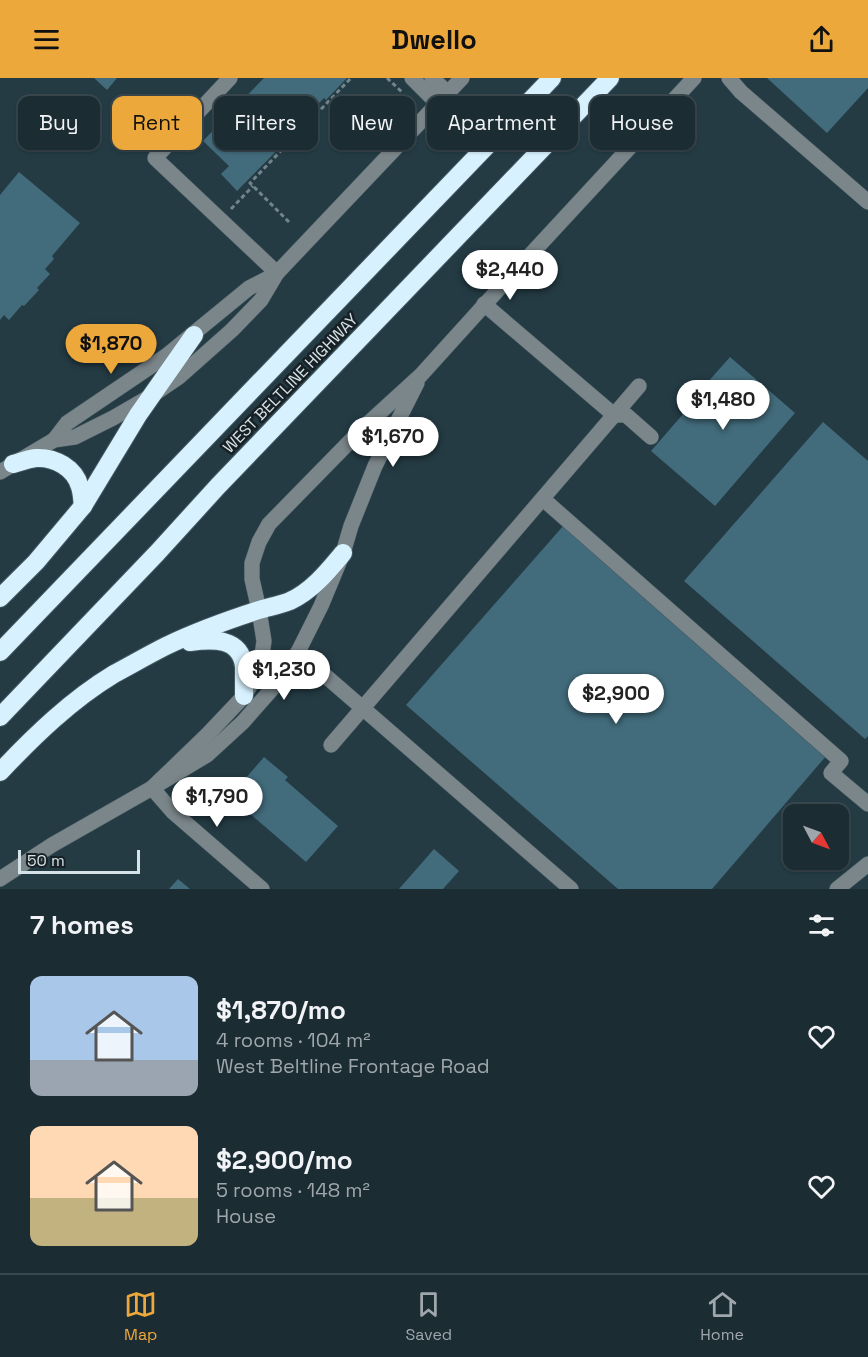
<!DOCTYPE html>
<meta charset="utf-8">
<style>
body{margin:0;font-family:"Space Grotesk",sans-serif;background:#28383f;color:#f1f3f6;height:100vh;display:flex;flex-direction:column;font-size:22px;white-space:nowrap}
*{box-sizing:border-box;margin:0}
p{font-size:20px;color:#a0a7ac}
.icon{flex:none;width:33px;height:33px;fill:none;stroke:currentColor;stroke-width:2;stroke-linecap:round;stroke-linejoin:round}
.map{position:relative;height:811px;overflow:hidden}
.sheet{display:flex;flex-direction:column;background:#1b2c33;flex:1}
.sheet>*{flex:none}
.hud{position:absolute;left:18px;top:18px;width:832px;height:54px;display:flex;gap:12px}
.needle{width:39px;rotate:131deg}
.tools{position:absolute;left:783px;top:726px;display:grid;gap:12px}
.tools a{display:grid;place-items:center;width:66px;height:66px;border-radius:12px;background:#1b2c33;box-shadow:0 2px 4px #0004,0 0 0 2px #39484e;font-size:30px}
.scale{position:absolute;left:18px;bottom:15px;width:122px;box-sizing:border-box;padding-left:6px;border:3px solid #d5e2e8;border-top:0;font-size:16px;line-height:21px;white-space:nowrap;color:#d5e2e8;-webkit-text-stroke:4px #172024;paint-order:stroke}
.price{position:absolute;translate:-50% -51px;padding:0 14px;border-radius:21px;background:#fff;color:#222;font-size:20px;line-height:39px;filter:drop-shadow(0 2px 3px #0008)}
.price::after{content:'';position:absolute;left:50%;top:36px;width:18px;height:14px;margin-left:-9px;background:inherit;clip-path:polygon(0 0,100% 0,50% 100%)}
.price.current{background:#eda83b;color:#111}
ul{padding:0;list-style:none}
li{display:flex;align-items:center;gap:18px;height:150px;padding:0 30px}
li span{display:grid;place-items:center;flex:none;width:168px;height:120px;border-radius:12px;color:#555}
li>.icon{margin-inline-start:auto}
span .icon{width:72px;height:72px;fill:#fffc;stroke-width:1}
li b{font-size:26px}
h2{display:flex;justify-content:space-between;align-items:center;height:72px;padding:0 30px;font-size:26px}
.chip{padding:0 21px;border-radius:12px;background:#1b2c33;box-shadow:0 2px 4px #0004,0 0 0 2px #39484e;font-size:21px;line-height:54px}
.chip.current{background:#eda83b;color:#111}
header{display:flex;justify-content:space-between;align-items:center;height:78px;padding:0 30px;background:#eda83b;color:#111;font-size:27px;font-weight:700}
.menu{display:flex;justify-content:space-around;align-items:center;height:84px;border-top:2px solid #39484e;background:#1b2c33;font-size:16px;color:#a0a7ac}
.menu a{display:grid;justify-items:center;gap:3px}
.menu .current{color:#eda83b}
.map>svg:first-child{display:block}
.building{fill:#426b7b}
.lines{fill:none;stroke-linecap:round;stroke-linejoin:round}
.minor-casing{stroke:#445962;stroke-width:16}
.highway-casing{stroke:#445962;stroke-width:20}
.path{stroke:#72848c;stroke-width:3;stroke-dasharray:4.5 3;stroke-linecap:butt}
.minor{stroke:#7b868a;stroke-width:15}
.highway{stroke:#d7f2fe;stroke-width:18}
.labels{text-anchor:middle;stroke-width:5;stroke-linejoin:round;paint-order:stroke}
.street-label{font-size:16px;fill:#d5e2e8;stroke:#172024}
</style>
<header><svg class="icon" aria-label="menu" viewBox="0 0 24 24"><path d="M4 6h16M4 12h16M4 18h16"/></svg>Dwello<svg class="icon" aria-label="share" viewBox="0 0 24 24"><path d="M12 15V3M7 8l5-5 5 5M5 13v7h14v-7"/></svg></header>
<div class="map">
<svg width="868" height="811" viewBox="0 0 868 811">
<rect width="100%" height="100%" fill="#243b44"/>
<!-- building -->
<g class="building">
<polygon points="94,0 117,0 107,12"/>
<polygon points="264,0 347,0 326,22 324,20 293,52 295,54 237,113 221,96 229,88 203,63"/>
<polygon points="767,0 868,0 868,10 827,55"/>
<polygon points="19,94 80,145 52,178 54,181 45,191 50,196 37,210 39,212 24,228 22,227 9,242 4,237 0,242 0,117"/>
<polygon points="730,279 795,335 715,428 651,373 690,328 687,326 697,314 699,314"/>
<polygon points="823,344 868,383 868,658 865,661 684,503"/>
<polygon points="564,447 827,677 712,811 618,811 406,627"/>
<polygon points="264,679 288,699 285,702 338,748 306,784 248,734 245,738 227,722"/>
<polygon points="434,771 459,793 443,811 399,811"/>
<polygon points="178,801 190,811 169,811"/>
</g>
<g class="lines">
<defs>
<g id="minor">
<polyline points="230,0 155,80 277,195"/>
<polyline points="412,0 438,26"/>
<polyline points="432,0 448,15"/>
<polyline points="729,0 741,14 868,124"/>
<polyline points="484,226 614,337 626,337 651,359"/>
<polyline points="54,362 67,345 166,278 249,210 276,196"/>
<polyline points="0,394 54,362 75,359 113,340 151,318 179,299 232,252 261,222 277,195 462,0"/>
<polyline points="543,421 841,683 831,695 868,726"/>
<polyline points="298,574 571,811"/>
<polyline points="331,667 639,308"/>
<polyline points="152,710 207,657 244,618 260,591 264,563 259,532 252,501 252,485 259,464 269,446 363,350 421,297 507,202 694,0"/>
<polyline points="152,710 173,734 262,811"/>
<polyline points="0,801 52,767 152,710 207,677 243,644 272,611 298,574 321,528 343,475 351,448 375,388 417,305"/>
<polyline points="837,811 868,786"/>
</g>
<g id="highway">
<path d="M13 386C20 384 28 381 36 380 55 379 75 390 80 409 82 415 82 421 83 428"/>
<polyline points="0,520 36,484 83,428 138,337 194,257"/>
<path d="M190 564C212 561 241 559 244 589 244 598 244 608 244 618"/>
<polyline points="0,574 552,0"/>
<polyline points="0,639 157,475 218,408 610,0"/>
<path d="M0 694C34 658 71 622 114 596 131 587 148 577 166 568 195 554 228 542 259 532 269 529 280 527 290 523 312 513 328 493 343 475"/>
</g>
</defs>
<!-- minor casing -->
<use href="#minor" class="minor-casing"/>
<!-- highway casing -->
<use href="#highway" class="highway-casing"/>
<!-- path -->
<g class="path">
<polyline points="387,0 403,15"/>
<polyline points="231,131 253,108"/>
<polyline points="289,144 250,105 351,0"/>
</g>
<!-- minor -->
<use href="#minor" class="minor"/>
<!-- highway -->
<use href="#highway" class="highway"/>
</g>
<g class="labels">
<!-- street labels -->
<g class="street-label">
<text transform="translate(290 305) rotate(-46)" y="6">WEST BELTLINE HIGHWAY</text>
</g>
</g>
</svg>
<div class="tools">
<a><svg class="needle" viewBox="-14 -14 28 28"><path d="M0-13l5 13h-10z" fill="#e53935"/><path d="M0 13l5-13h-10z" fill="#a0a7ac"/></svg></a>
</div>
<div class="scale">50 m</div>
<b class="price" style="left:510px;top:223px">$2,440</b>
<b class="price current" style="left:111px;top:297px">$1,870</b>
<b class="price" style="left:723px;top:353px">$1,480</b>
<b class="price" style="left:393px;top:390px">$1,670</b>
<b class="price" style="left:284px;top:623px">$1,230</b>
<b class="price" style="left:616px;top:647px">$2,900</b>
<b class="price" style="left:217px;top:750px">$1,790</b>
<div class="hud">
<a class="chip">Buy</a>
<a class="chip current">Rent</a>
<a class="chip">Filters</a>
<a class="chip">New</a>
<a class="chip">Apartment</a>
<a class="chip">House</a>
</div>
</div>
<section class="sheet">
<h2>7 homes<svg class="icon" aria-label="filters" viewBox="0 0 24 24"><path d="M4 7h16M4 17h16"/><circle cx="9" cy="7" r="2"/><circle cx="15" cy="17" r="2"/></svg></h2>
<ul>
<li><span style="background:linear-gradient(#a9c7e8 70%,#9aa5b1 0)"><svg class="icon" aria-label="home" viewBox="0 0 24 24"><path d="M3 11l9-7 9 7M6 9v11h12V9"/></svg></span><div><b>$1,870/mo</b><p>4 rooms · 104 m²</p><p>West Beltline Frontage Road</p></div><svg class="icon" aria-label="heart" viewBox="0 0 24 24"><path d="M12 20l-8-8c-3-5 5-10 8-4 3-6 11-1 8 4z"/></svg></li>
<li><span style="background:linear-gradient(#ffd9b3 60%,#c2b280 0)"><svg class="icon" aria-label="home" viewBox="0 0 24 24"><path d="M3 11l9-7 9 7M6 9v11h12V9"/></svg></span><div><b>$2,900/mo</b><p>5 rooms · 148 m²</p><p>House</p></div><svg class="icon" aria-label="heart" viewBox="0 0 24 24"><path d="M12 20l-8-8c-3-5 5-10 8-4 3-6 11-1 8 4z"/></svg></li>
</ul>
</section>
<nav class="menu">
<a class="current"><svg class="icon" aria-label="map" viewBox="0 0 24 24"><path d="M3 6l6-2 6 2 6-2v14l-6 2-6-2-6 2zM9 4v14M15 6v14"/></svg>Map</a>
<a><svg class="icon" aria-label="saved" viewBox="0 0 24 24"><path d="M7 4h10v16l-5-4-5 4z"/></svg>Saved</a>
<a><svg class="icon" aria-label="home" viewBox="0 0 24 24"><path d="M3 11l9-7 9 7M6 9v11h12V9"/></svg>Home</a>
</nav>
